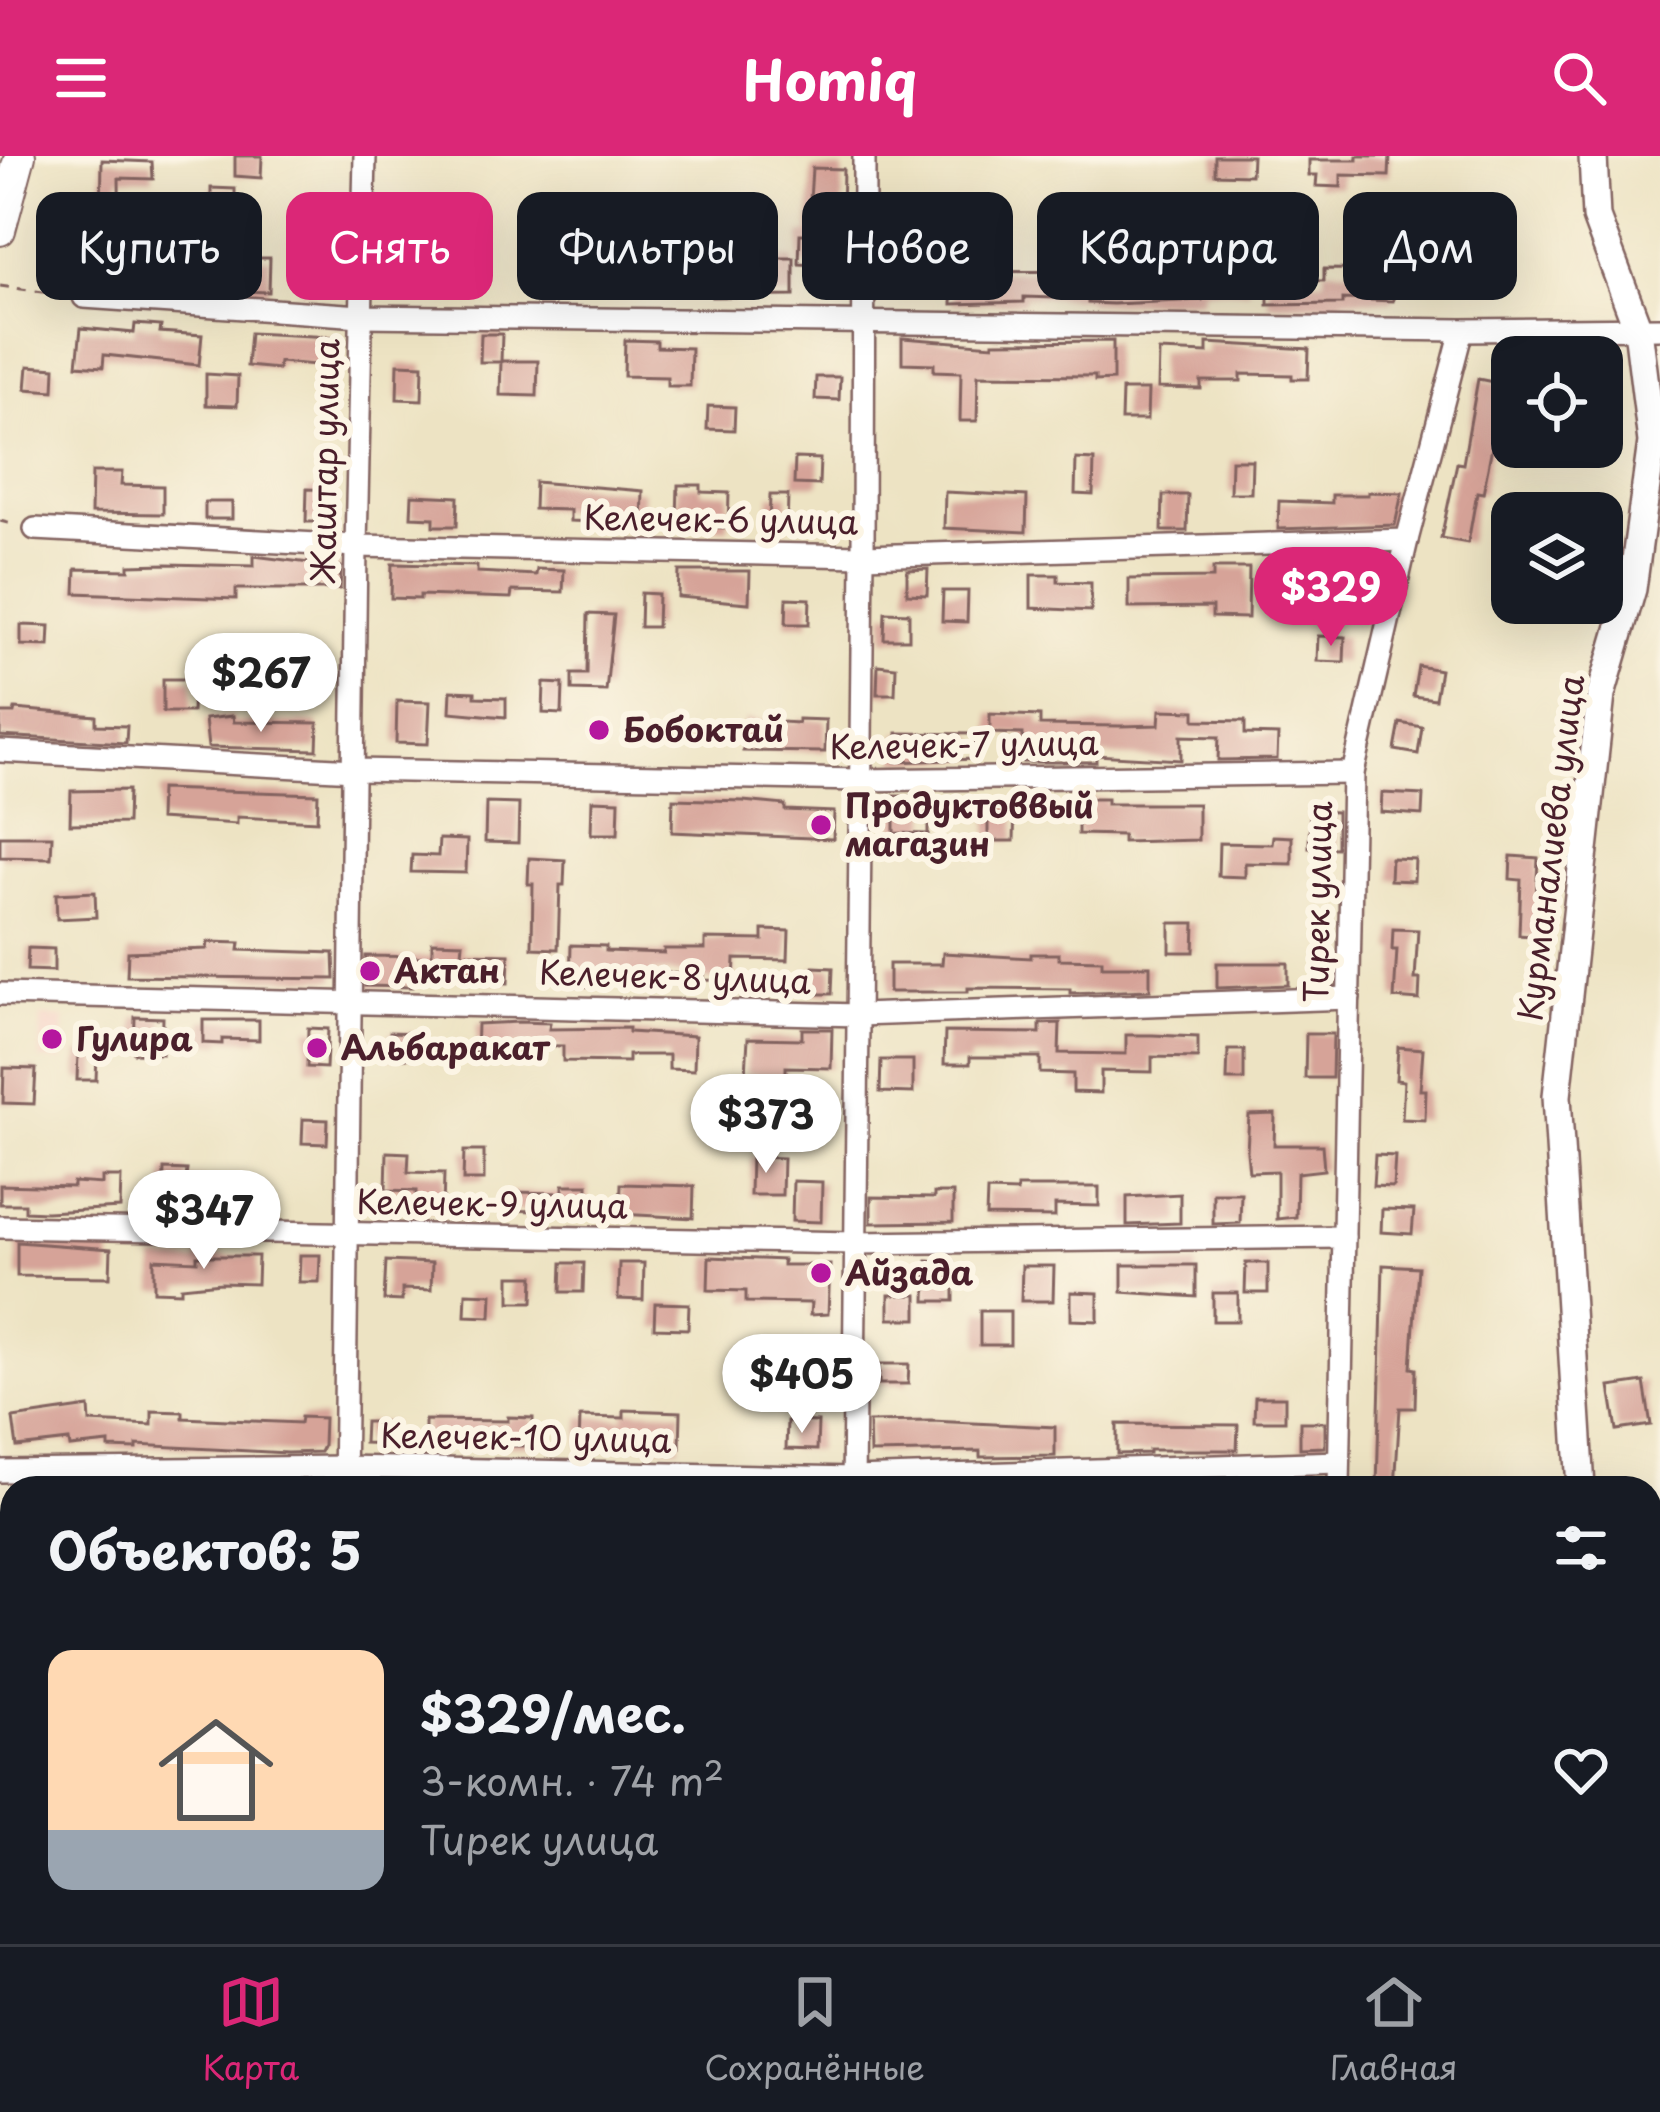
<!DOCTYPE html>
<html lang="ru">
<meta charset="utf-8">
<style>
body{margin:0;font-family:"Playpen Sans",sans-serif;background:#20242c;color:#f1f3f6;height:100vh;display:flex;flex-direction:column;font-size:45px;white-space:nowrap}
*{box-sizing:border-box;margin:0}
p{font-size:39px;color:#9ea1a6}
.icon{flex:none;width:66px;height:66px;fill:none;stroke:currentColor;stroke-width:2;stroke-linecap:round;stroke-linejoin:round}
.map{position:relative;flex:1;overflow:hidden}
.details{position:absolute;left:0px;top:1320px;width:1662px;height:468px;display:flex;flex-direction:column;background:#171b24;border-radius:36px 36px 0 0;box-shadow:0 12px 48px #0002}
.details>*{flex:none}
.top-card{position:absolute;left:36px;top:36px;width:1590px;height:108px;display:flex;gap:24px}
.buttons{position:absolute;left:1491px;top:180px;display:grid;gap:24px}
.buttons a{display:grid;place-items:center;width:132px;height:132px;border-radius:24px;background:#171b24;box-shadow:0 12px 48px #0002;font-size:60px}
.price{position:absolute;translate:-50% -102px;padding:0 27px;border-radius:42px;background:#fff;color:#222;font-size:39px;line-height:78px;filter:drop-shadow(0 3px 6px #0008)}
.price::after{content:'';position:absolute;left:50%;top:72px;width:36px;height:27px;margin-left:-18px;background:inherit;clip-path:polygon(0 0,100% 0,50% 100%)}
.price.on{background:#db2777;color:#fff}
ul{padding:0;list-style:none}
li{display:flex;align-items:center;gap:36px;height:300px;padding:0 48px}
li+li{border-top:3px solid #363941}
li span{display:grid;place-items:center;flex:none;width:336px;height:240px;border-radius:24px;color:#555}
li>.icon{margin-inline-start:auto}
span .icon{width:144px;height:144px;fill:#fffc;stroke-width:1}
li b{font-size:51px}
h2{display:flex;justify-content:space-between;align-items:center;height:144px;padding:0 48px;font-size:51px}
.tag{padding:0 42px;border-radius:24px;background:#171b24;box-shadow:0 12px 48px #0002;font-size:42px;line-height:108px}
.tag.on{background:#db2777;color:#fff}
header{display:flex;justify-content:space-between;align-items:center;height:156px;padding:0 48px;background:#db2777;color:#fff;font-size:54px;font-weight:700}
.tab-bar{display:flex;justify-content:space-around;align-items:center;height:168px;border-top:3px solid #363941;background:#171b24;font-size:33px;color:#9ea1a6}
.tab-bar a{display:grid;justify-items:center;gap:6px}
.tab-bar .on{color:#db2777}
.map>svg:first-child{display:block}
.built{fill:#f6d1c5}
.building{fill:#d6a398}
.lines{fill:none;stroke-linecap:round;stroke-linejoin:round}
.street-casing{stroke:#836460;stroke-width:26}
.secondary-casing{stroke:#836460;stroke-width:32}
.primary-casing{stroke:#836460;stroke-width:34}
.path{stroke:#836460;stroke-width:3;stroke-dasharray:9 9;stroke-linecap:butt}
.street{stroke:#fff;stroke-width:21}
.secondary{stroke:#fff;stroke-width:27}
.primary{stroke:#fff;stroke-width:30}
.poi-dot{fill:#b5179e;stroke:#fcf5e5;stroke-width:4.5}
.labels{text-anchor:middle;stroke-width:12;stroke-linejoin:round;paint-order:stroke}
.street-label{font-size:33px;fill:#4a1f2b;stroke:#fcf5e5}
.poi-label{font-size:33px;font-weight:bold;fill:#4a1f2b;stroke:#fcf5e5;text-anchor:start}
</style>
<header><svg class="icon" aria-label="menu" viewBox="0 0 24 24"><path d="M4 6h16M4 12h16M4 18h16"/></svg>Homiq<svg class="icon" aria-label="search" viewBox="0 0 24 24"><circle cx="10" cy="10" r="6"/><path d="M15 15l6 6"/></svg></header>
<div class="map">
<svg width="1660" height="1788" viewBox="0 0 1660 1788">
<rect width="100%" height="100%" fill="#fcf5e5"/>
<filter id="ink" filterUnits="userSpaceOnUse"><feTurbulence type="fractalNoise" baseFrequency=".00833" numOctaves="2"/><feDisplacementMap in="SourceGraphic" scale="24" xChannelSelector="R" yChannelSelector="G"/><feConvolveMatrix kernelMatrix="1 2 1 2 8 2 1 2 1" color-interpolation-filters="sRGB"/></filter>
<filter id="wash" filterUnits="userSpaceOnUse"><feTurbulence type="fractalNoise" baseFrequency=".004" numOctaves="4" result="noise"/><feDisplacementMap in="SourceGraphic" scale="48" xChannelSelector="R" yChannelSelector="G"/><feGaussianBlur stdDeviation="2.7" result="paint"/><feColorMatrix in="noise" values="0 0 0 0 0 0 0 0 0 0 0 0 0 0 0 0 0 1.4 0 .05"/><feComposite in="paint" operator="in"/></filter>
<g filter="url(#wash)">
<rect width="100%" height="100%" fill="#ede3c3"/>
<!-- built -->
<polygon class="built" points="41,861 64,862 62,905 40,904"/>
<g id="blocks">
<!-- building -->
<g class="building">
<polygon points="235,0 262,0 261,22 235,20"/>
<polygon points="1215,0 1252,0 1251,19 1215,18"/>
<polygon points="1357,0 1390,0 1389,20 1341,19 1341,31 1316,30 1317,19 1309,19 1309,4 1357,4"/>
<polygon points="102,4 152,6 153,23 119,22 120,102 153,102 153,118 100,118"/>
<polygon points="812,12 843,13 842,59 849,59 849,84 822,85 822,109 799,108 800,78 808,78"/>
<polygon points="211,32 235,33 235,55 211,55"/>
<polygon points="173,57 197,57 197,81 172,81"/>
<polygon points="618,69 689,70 689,106 617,100"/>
<polygon points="383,72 412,72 412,96 382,95"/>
<polygon points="902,94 933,95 932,127 902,126"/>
<polygon points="301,97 337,98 336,136 300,135"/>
<polygon points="1434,98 1457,98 1457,129 1433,128"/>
<polygon points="1222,101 1249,101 1248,135 1203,134 1202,144 1113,148 1088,147 1088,143 1024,141 1024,146 952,148 953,116 1222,114"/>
<polygon points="240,102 270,102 269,136 239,135"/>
<polygon points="772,102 794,102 794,140 712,141 714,111 772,112"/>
<polygon points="530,110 589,110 588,136 529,137"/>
<polygon points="1324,113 1394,114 1393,145 1343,143 1343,148 1268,149 1268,124 1324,125"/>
<polygon points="135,168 161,170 160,176 202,179 199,209 104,199 103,211 77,209 81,172 134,177"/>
<polygon points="250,177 332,181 329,210 279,206 278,213 247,210"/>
<polygon points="481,178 502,178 501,205 538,205 537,240 500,239 501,206 480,206"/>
<polygon points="902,182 993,189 993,186 1113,185 1113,224 1095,225 1095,220 978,219 977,265 960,265 961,216 934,215 934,208 902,207"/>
<polygon points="625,184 657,185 657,191 691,192 690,230 667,230 667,221 624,220"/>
<polygon points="1207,187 1309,193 1308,223 1292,223 1292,219 1241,218 1241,225 1201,225 1201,233 1158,232 1159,195 1207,197"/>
<polygon points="398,208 423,209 422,244 397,243"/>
<polygon points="28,210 55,212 54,235 26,233"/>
<polygon points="206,218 238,220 237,250 206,249"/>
<polygon points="816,221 840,221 839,244 815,243"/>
<polygon points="1478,223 1508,229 1500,268 1503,269 1499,293 1492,291 1483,337 1477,336 1468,387 1441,382 1457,307 1463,308"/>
<polygon points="1122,234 1148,234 1147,264 1121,264"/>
<polygon points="708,250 735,251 734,274 707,273"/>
<polygon points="795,302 820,303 819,329 794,328"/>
<polygon points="1076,303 1094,304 1093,339 1075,338"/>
<polygon points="1231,304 1252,304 1251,337 1230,337"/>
<polygon points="92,316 122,316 121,329 163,330 163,358 91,357"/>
<polygon points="535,326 643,335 642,368 570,365 570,354 534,353"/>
<polygon points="678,329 701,329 701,336 729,337 728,372 709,371 709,365 677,364"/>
<polygon points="307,333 334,334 333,366 306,366"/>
<polygon points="945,336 1027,340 1026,376 944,372"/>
<polygon points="1368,336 1402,337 1395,369 1278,373 1279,345 1332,347 1332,339 1368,339"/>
<polygon points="412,339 458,341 457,370 434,370 434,362 411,361"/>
<polygon points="770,339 788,339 787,373 769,372"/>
<polygon points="1163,339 1188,339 1187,375 1162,375"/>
<rect x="205" y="346" width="27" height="17"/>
<polygon points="254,400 341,411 340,433 236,433 236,443 75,437 76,413 129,414 129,409 167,408 254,410"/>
<polygon points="392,408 477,410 477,416 536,419 537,413 564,414 563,436 512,435 511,442 420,439 420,443 391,442"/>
<polygon points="1213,412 1249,412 1248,462 1212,461 1212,451 1129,452 1129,423 1213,422"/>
<polygon points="928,413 927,439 907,438 907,414"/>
<polygon points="679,415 750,415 749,447 678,441"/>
<polygon points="1031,419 1058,419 1058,426 1091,427 1091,455 1031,452"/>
<polygon points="1283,429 1313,430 1312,463 1282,462"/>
<polygon points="943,435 968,435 967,466 942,465"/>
<polygon points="641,437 658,438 657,471 640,471"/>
<polygon points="787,442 810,443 809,468 786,468"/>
<polygon points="885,456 909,457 909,483 884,483"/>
<polygon points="588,458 614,459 606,535 572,534 572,518 587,518"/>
<polygon points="21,469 50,470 49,490 21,489"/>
<polygon points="1318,480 1345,481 1344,506 1317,505"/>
<polygon points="878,509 896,511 895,538 877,538"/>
<polygon points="1418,510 1440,514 1435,543 1413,540"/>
<polygon points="163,523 193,523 192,556 163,556"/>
<polygon points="544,527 563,528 562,558 543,557"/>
<polygon points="451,535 475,536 475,541 506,542 506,561 450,556"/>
<polygon points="397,545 430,546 428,588 396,587"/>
<polygon points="15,553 96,560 96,569 127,570 126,587 0,580 0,557 14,557"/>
<polygon points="1160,554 1195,555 1195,564 1245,565 1245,578 1278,579 1277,603 1218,604 1219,581 1181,580 1181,604 1096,599 1096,606 1023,606 1023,578 990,577 990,558 1040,560 1040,569 1121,570 1159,569"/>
<polygon points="233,560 234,566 318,567 317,594 208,591 205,563"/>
<polygon points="798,563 826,564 825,596 743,595 745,564 798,567"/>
<polygon points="1400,567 1422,571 1418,598 1395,594"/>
<polygon points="897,577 975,578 975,603 896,606"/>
<polygon points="160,633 318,638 317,665 237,661 237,668 159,663"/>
<polygon points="128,634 127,667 70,668 71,635"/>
<polygon points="1382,637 1423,639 1422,659 1381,656"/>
<polygon points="894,640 928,640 928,678 894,677"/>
<polygon points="673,643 743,645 785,649 785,654 834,656 833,683 672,676"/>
<polygon points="1078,643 1107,643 1107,648 1198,648 1198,684 1123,686 1123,679 1078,678"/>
<polygon points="592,644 619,645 618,678 591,678"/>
<polygon points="486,647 519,648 518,687 485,686"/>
<polygon points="988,649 1015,649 1014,685 988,685"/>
<polygon points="1310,655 1337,656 1337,692 1309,691"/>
<polygon points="0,680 52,680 51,702 0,701"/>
<polygon points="1273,680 1292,681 1292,708 1245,707 1245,721 1218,720 1219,687 1272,688"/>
<polygon points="439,683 467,684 466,717 411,716 412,699 438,700"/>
<polygon points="1511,700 1538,702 1536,746 1545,746 1543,781 1519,779 1521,724 1510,723"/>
<polygon points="529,702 565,704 564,729 560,729 558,793 532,792 533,728 528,728"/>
<polygon points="1391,702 1415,703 1414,725 1390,724"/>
<polygon points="95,736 96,761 57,763 56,738"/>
<polygon points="1170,767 1195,767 1194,796 1170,796"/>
<polygon points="1393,773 1418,774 1415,823 1420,823 1419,844 1394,842 1397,794 1392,794"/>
<polygon points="763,774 789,775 788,804 735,803 734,825 704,824 704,819 650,816 650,822 605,821 605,831 570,830 571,789 606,790 606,795 664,797 664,793 705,793 705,783 763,784"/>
<polygon points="208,786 240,787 239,794 334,797 335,823 127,820 128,796 207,793"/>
<polygon points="432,786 463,787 462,797 509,798 508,827 483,826 483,820 412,818 412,831 365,830 366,800 432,801"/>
<polygon points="28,792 54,793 54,815 27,814"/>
<polygon points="943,797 1031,802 1031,798 1059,798 1059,803 1102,804 1102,810 1150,810 1150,834 1070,837 1070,833 968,832 968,836 889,836 889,808 942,808"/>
<polygon points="1217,807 1288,807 1288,829 1217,832"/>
<polygon points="813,811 833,812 832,838 812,838"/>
<polygon points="135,861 163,862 162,898 134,897"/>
<polygon points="203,864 259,864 259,884 222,883 222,888 203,887"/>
<polygon points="519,866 550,867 549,873 629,872 629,876 695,880 694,914 669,913 669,899 628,899 628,906 563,905 563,890 510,889 510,903 476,902 477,868"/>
<polygon points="1060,867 1059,897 1126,898 1126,879 1152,879 1198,881 1198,902 1152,901 1152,916 1101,915 1101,937 1073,936 1073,918 1040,917 1040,901 970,901 970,908 944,908 945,876 1040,877 1040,868"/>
<polygon points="308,872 328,873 326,912 307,911"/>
<polygon points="802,873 832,873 831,912 786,911 786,919 746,918 748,882 802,883"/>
<polygon points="390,876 414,877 413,902 389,902"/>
<polygon points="1306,878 1333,878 1332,922 1305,922"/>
<polygon points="1398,891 1423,893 1420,934 1426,934 1425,964 1402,963 1404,925 1396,924"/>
<polygon points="1228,894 1244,894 1244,924 1227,924"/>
<polygon points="78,897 97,898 96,924 77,924"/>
<polygon points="881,904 913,904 913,937 880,936"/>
<polygon points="4,912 36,913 34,948 3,947"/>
<polygon points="1275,958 1274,989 1322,989 1324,1014 1297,1017 1296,1061 1277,1063 1277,1015 1249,1016 1247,996 1249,959"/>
<polygon points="303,963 328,964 327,988 302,987"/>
<polygon points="464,995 484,995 484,1024 463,1024"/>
<polygon points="387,996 409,997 408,1016 444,1017 443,1055 416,1055 416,1035 386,1034"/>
<polygon points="1375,999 1395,1000 1393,1031 1373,1030"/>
<polygon points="751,1001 783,1002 782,1039 750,1039"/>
<polygon points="164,1013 187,1014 186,1022 257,1024 256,1050 163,1048"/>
<polygon points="102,1021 121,1021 120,1052 46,1056 25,1055 25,1048 0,1048 0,1029 73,1031 73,1026 102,1028"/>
<polygon points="793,1025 822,1026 821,1066 792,1065"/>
<polygon points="621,1028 694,1030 693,1062 620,1058"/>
<polygon points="563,1029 588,1029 588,1057 509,1054 509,1036 563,1037"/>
<polygon points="1017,1031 1099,1031 1099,1050 1055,1049 1055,1061 986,1060 987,1035 1017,1036"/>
<polygon points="934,1037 953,1037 953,1066 871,1067 871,1041 934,1042"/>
<polygon points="1213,1037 1241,1037 1240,1067 1213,1068"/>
<polygon points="1180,1038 1180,1067 1127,1069 1127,1041"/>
<polygon points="1382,1053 1414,1054 1412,1078 1381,1076"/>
<polygon points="17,1086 111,1093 110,1121 17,1120"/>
<polygon points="300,1099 320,1099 319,1126 299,1126"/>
<polygon points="197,1100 258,1100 257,1128 221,1127 181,1131 181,1136 154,1135 154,1103 197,1105"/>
<polygon points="709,1101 783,1104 783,1109 830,1109 828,1158 810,1159 811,1147 746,1146 746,1135 708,1134"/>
<polygon points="386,1105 432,1107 431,1134 402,1133 402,1145 384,1144"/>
<polygon points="927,1105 954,1106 954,1145 926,1145"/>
<polygon points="562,1107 584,1107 583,1136 561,1136"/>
<polygon points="619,1107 644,1107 643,1144 618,1143"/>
<polygon points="1246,1107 1268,1107 1268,1137 1245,1137"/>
<polygon points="1122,1109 1196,1109 1196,1141 1122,1136"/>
<polygon points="1383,1109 1418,1111 1411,1212 1416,1213 1415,1252 1400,1252 1395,1332 1377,1332"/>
<polygon points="1022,1110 1054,1110 1053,1145 1021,1145"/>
<polygon points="510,1120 534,1120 533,1146 510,1146"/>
<polygon points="1071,1136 1098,1137 1098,1165 1071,1164"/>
<polygon points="466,1137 492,1138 491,1161 465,1160"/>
<rect x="1213" y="1137" width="25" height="28"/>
<rect x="889" y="1139" width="28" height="24"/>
<polygon points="655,1147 689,1148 688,1173 654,1172"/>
<rect x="980" y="1155" width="30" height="34"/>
<polygon points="879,1208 909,1208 908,1228 879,1228"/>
<polygon points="1644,1226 1651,1269 1617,1274 1610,1231"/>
<polygon points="1255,1241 1285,1241 1285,1265 1254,1265"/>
<polygon points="89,1251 90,1266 152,1269 152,1255 183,1256 183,1262 300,1267 301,1261 324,1262 323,1290 320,1296 287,1297 137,1289 137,1293 109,1292 109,1287 70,1291 69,1285 17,1291 13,1262"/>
<polygon points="624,1254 681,1256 680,1292 598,1285 598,1292 579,1291 580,1261 624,1262"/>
<polygon points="508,1261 533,1262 533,1290 425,1289 425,1264 508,1265"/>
<polygon points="787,1265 818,1266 817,1294 786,1293"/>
<polygon points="931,1265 1055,1271 1055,1300 980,1301 980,1295 870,1297 869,1266"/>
<polygon points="365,1266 391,1266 390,1288 364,1287"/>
<polygon points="1300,1266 1325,1266 1325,1291 1300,1292"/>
<polygon points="1117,1268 1238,1269 1237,1294 1149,1294 1149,1297 1117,1298"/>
</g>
</g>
</g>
<g filter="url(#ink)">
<use href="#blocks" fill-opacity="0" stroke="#836460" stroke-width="3"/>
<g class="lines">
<defs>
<g id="street">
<polyline points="84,141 361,160 1462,174 1660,172"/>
<polyline points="35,373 356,390 863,400 1407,384"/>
<polyline points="0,595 355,614 859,624 1353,617"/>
<polyline points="0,838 859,859 1349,842"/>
<polyline points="0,1071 855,1087 1344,1081"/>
<polyline points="0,1315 344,1311 853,1322 1339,1306"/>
<polyline points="853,1331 863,400 864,0"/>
<polyline points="344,1332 356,390 365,0"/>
<polyline points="1339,1332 1353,617 1407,384 1462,174"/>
<polyline points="1650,1426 1660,1424"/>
<polyline points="1650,1526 1660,1525"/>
<polyline points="0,1545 12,1545"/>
<polyline points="1650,1740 1660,1738"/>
<polyline points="0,1769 12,1769"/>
<polyline points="342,1776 342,1788"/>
<polyline points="696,1776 850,1781"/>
<polyline points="1331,1788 1413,1776"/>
</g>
<g id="secondary">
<polyline points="1581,1332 1557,940 1601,539 1632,433 1652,286 1638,173 1596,61 1593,0"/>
<polyline points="1650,1661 1660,1693"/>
</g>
<polyline id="primary" points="0,74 20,0"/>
</defs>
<!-- street casing -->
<use href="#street" class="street-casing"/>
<!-- secondary casing -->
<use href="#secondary" class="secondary-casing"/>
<!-- primary casing -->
<use href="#primary" class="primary-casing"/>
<!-- path -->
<g class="path">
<polyline points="0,130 64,139"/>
<polyline points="0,365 16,369"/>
</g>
<!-- street -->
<use href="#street" class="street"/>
<!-- secondary -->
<use href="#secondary" class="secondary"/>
<!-- primary -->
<use href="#primary" class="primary"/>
</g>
</g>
<!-- markers -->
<g class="poi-dot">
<circle cx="599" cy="574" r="12"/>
<circle cx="821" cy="669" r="12"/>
<circle cx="370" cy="815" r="12"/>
<circle cx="52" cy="883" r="12"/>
<circle cx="317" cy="892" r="12"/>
<circle cx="821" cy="1117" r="12"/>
</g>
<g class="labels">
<!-- street labels -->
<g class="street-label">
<text transform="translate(325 305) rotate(-89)" y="12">Жаштар улица</text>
<text transform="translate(721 364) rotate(1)" y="12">Келечек-6 улица</text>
<text transform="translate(964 589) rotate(-1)" y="12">Келечек-7 улица</text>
<text transform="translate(1551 692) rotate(-83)" y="12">Курманалиева улица</text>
<text transform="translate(1318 746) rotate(-89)" y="12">Тирек улица</text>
<text transform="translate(675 821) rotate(2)" y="12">Келечек-8 улица</text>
<text transform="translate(492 1048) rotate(1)" y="12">Келечек-9 улица</text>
<text transform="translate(526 1282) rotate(1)" y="12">Келечек-10 улица</text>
</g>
<!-- poi labels -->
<g class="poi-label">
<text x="623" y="586">Бобоктай</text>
<text x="845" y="662">Продуктоввый<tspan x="845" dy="38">магазин</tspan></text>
<text x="394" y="827">Актан</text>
<text x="76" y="895">Гулира</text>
<text x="341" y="904">Альбаракат</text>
<text x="845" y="1129">Айзада</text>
</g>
</g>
</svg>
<div class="buttons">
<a><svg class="icon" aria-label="locate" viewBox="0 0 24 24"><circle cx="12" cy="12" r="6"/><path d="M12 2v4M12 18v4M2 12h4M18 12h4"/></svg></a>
<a><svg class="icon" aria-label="layers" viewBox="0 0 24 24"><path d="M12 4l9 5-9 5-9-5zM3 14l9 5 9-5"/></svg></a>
</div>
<b class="price on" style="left:1331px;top:493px">$329</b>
<b class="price" style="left:261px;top:579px">$267</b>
<b class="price" style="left:766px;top:1020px">$373</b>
<b class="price" style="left:204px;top:1116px">$347</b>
<b class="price" style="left:802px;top:1280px">$405</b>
<div class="top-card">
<a class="tag">Купить</a>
<a class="tag on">Снять</a>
<a class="tag">Фильтры</a>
<a class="tag">Новое</a>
<a class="tag">Квартира</a>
<a class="tag">Дом</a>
</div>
<section class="details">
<h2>Объектов: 5<svg class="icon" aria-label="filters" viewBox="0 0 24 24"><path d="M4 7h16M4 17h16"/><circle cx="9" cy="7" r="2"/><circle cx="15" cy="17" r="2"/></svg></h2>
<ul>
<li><span style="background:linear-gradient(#ffd9b3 75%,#9aa5b1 0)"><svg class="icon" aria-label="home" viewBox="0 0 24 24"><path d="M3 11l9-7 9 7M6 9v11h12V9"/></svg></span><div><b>$329/мес.</b><p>3-комн. · 74 m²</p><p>Тирек улица</p></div><svg class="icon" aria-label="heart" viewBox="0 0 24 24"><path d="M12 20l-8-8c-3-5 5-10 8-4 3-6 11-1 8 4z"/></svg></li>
</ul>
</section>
</div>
<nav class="tab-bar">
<a class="on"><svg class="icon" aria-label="map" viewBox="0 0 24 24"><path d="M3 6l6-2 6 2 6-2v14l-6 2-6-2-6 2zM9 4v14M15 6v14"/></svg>Карта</a>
<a><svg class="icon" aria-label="saved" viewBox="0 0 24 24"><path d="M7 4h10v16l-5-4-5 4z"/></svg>Сохранённые</a>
<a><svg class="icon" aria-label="home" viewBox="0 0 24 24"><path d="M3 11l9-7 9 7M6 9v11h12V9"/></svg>Главная</a>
</nav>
